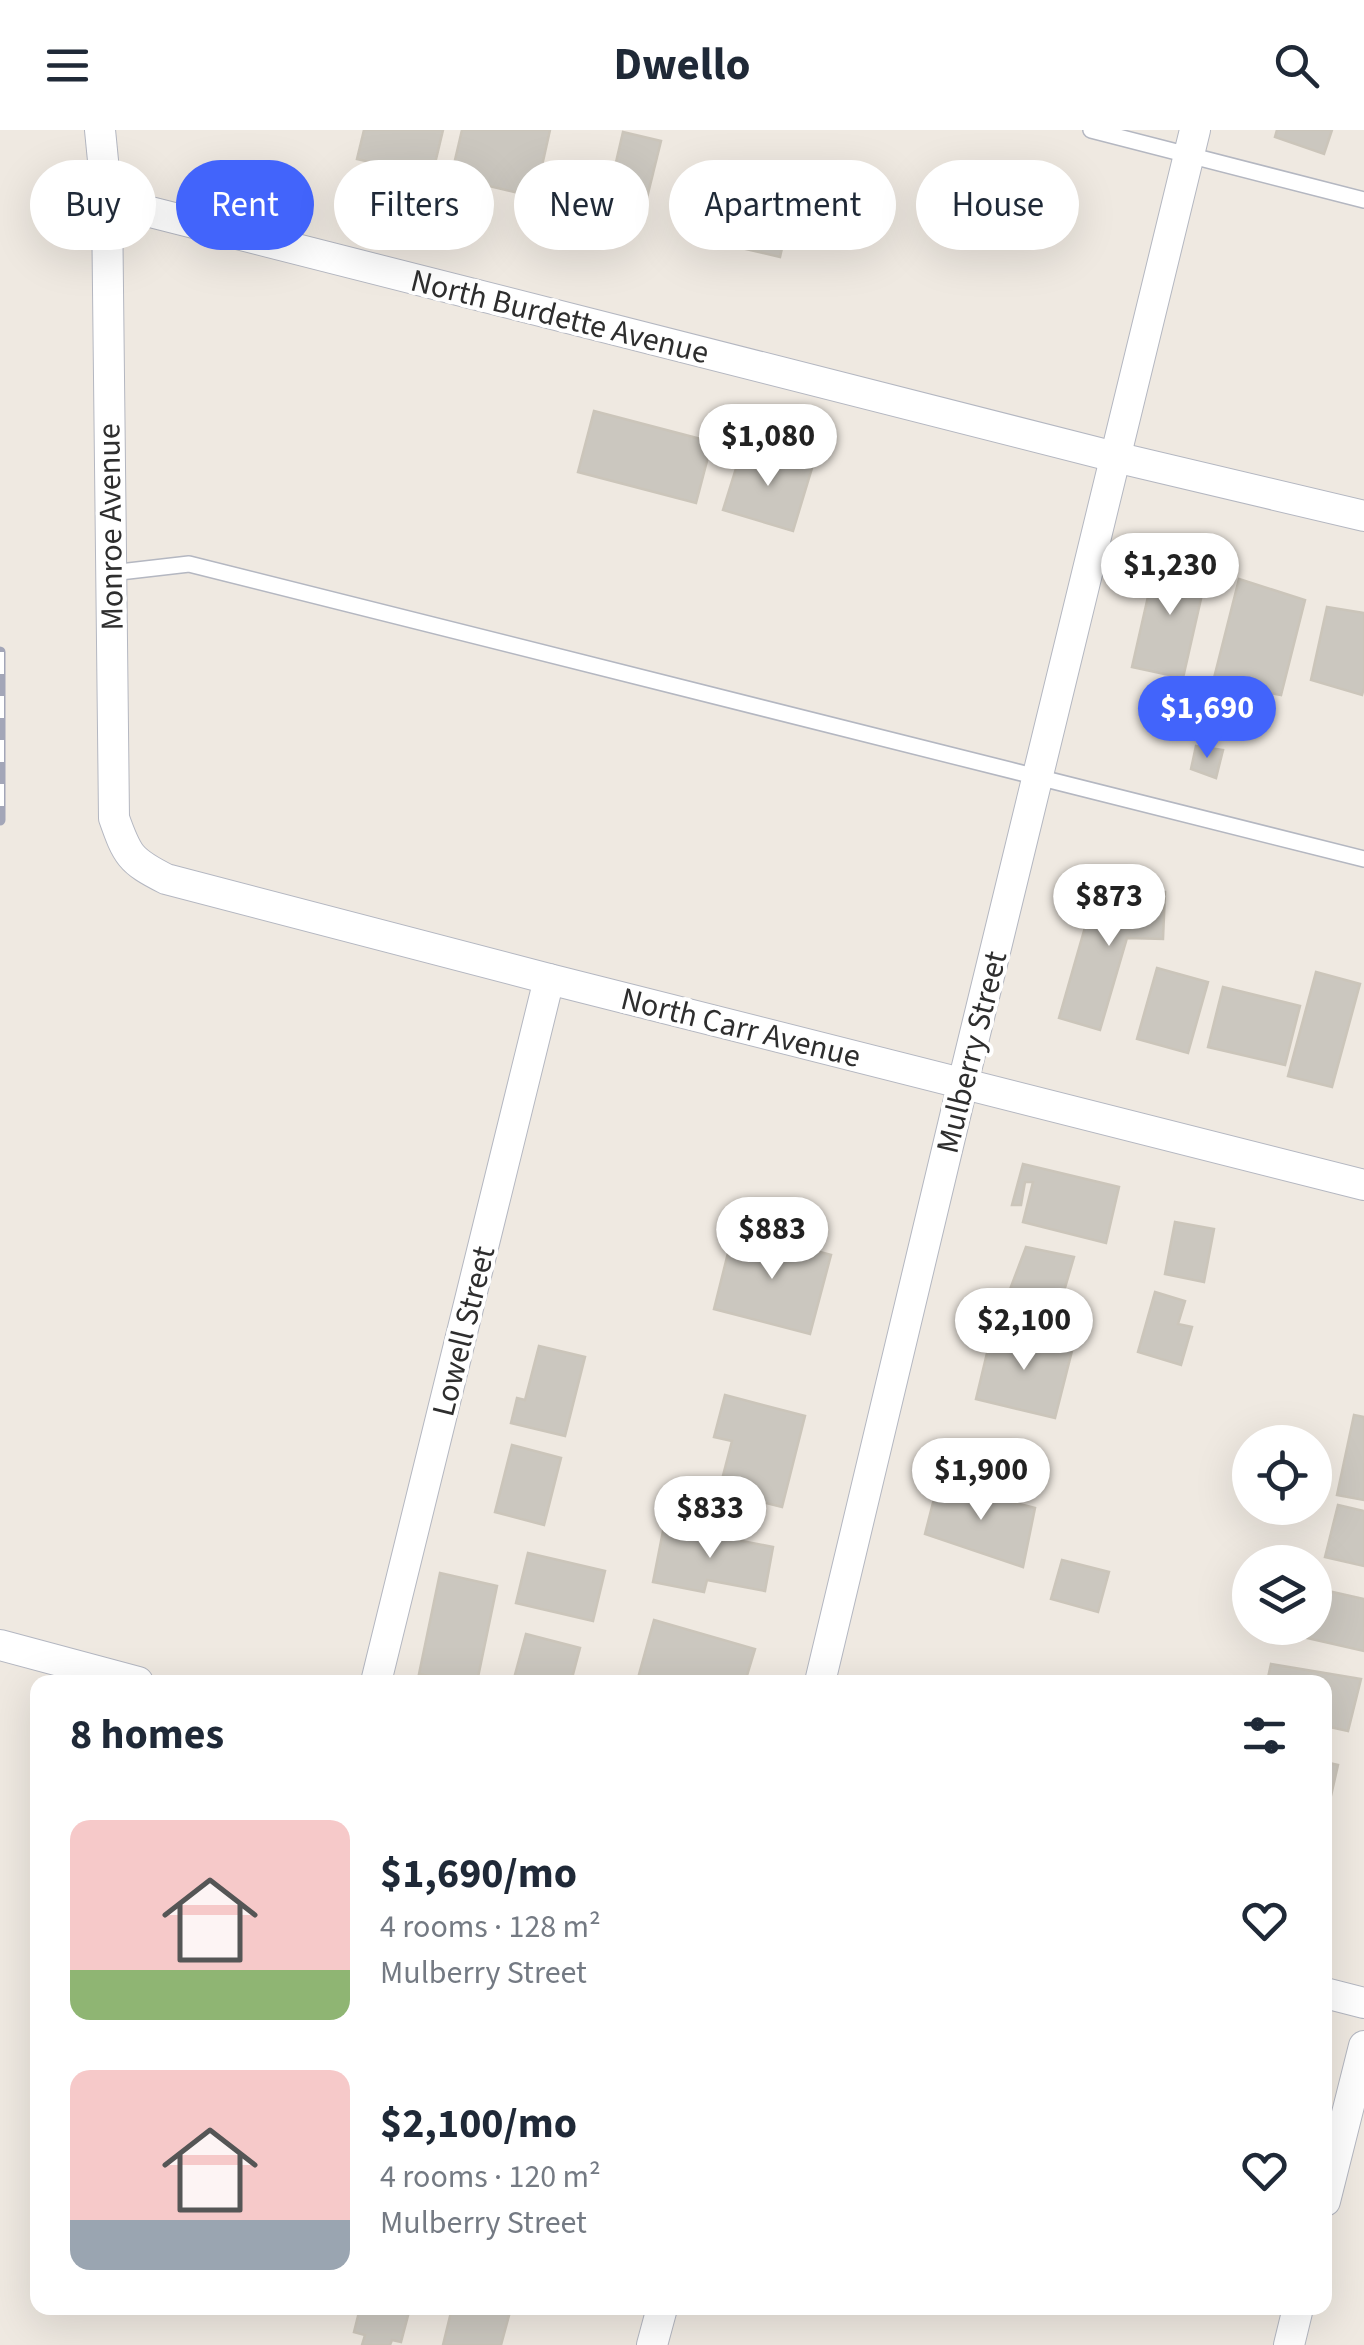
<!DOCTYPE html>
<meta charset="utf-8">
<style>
body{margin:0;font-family:"Source Sans 3",sans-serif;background:#f2f2f3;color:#1f2937;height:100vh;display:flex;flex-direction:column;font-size:38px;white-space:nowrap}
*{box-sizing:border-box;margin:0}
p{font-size:32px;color:#747a83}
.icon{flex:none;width:55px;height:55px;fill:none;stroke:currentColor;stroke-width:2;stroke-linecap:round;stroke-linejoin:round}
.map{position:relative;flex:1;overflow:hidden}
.drawer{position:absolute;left:30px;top:1545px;width:1302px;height:640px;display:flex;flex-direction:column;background:#fff;border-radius:20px;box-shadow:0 10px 40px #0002}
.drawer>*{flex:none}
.guide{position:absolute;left:30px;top:30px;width:1305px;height:90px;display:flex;gap:20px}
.controls{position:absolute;left:1232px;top:1295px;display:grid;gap:20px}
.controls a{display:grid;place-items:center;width:100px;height:100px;border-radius:50%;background:#fff;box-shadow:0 10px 40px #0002;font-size:50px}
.price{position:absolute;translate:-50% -85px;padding:0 22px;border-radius:35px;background:#fff;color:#222;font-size:32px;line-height:65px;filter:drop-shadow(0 2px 5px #0008)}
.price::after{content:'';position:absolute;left:50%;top:60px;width:30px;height:22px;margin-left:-15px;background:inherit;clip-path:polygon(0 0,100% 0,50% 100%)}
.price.current{background:#4264fb;color:#fff}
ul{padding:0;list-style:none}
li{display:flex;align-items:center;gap:30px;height:250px;padding:0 40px}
li span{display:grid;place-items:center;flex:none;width:280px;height:200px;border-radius:20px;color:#555}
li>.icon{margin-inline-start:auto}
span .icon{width:120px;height:120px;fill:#fffc;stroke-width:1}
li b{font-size:42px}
h2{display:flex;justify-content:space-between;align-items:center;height:120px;padding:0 40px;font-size:42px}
.chip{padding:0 35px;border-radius:45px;background:#fff;box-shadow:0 10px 40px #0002;font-size:35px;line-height:90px}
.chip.current{background:#4264fb;color:#fff}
header{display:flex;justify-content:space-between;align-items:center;height:130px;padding:0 40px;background:#fff;font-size:45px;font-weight:700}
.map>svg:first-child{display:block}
.building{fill:#cbc7bf;stroke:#cbc5ba;stroke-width:2.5}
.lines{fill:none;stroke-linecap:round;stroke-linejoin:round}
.service-casing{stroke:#b4b7c1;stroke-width:18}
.minor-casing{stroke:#b4b7c1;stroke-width:32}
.service{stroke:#fff;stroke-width:15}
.minor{stroke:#fff;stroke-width:30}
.rail-casing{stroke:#a3a6b8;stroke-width:11}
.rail{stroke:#fff;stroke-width:8;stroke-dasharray:22;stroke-linecap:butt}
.labels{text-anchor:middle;stroke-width:8;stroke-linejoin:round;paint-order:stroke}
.street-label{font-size:32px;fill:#2e2e2e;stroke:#fff}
</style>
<header><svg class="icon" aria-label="menu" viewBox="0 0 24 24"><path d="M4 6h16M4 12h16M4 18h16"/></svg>Dwello<svg class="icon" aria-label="search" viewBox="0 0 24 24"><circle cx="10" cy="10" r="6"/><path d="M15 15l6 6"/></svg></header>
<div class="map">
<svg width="1364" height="2215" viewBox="0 0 1364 2215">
<rect width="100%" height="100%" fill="#efe9e1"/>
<!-- building -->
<g class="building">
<polygon points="364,0 443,0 432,46 357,29"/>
<polygon points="462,0 550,0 535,67 451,47"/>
<polygon points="1277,0 1332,0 1324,24 1275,7"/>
<polygon points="623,2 661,11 641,92 604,84"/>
<polygon points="720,52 793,70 780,127 707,110"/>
<polygon points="594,281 712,312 696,373 578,342"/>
<polygon points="743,316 812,338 793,401 723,380"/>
<polygon points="1157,427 1208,438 1183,548 1132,537"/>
<polygon points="1239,449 1305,470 1281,565 1213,552"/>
<polygon points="1327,477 1364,483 1364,558 1362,565 1311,550"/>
<polygon points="1196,616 1223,620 1216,648 1191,639"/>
<polygon points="1096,759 1165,762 1163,809 1127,808 1100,900 1059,888"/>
<polygon points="1157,838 1208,852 1188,923 1137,909"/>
<polygon points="1316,842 1360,854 1332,957 1288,946"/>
<polygon points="1223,857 1300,876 1285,935 1208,917"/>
<polygon points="1023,1034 1119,1057 1106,1113 1023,1092 1033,1052 1025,1052 1021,1075 1012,1075"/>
<polygon points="1175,1092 1214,1099 1204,1152 1165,1144"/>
<polygon points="734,1099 831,1125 810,1204 714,1179"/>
<polygon points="1026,1117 1074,1127 1055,1192 1003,1178"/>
<polygon points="1155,1162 1185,1171 1178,1194 1192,1197 1181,1235 1138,1222"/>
<polygon points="993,1198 1073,1217 1055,1288 976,1269"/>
<polygon points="539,1216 585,1227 565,1306 511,1293 517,1268 525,1270"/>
<polygon points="725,1265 805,1286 782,1377 719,1361 732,1311 714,1307"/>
<polygon points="1354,1285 1364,1287 1364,1370 1337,1365"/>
<polygon points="512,1315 561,1328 544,1395 495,1382"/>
<polygon points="938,1353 1035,1378 1023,1437 925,1404"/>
<polygon points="1338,1375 1364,1381 1364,1436 1325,1427"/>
<polygon points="664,1396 773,1417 765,1461 707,1450 704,1462 653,1452"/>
<polygon points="528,1423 605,1441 593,1491 516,1473"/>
<polygon points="1062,1430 1109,1442 1098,1482 1051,1469"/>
<polygon points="440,1443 497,1456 477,1552 459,1552 419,1544"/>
<polygon points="1315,1458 1364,1469 1364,1521 1281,1502 1282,1498 1315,1498"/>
<polygon points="654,1490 755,1519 745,1552 654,1552 638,1548"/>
<polygon points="526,1504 580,1518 571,1552 513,1552"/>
<polygon points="1271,1534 1361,1549 1348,1601 1325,1596 1325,1552 1267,1552"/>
<polygon points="1325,1632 1338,1635 1325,1692"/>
<polygon points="360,2178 410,2178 401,2212 392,2210 390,2215 362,2215 365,2205 354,2202"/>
<polygon points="452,2178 511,2178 501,2215 443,2215"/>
</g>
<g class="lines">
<defs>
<g id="service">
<polyline points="1091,0 1364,70"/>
<polyline points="111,443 189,434 1364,729"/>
</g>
<g id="minor">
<path d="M100 0 107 71 114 688C127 725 130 731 166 749L549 849 1364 1055"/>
<polyline points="107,71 1115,327 1364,386"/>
<polyline points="0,1515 138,1552"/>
<polyline points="376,1552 549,849"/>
<polyline points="820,1552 963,953 1195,0"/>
<polyline points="1325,1863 1364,1873"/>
<polyline points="1325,2071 1364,1916"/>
<polyline points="652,2215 662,2178"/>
<polyline points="1289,2215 1298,2178"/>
</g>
</defs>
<!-- service casing -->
<use href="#service" class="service-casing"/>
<!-- minor casing -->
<use href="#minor" class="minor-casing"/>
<!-- service -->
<use href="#service" class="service"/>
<!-- minor -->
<use href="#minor" class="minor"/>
<defs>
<polyline id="rail" points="0,522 0,690"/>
</defs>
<!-- rail casing -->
<use href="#rail" class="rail-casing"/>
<!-- rail -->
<use href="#rail" class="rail"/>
</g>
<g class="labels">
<!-- street labels -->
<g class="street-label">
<text transform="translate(560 186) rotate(14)" y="11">North Burdette Avenue</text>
<text transform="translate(110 397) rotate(-91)" y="11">Monroe Avenue</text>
<text transform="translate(741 897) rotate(14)" y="11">North Carr Avenue</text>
<text transform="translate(971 922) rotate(-76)" y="11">Mulberry Street</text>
<text transform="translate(463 1201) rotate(-76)" y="11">Lowell Street</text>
</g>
</g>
</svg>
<div class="controls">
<a><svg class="icon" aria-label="locate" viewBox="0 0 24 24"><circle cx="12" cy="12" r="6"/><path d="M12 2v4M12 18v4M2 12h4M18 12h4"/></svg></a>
<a><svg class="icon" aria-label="layers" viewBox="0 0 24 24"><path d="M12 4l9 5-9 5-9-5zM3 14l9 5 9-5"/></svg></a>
</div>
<b class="price" style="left:768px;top:359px">$1,080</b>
<b class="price" style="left:1170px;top:488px">$1,230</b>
<b class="price current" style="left:1207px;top:631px">$1,690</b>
<b class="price" style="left:1109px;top:819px">$873</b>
<b class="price" style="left:772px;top:1152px">$883</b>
<b class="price" style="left:1024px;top:1243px">$2,100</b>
<b class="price" style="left:981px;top:1393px">$1,900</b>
<b class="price" style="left:710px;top:1431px">$833</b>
<div class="guide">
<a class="chip">Buy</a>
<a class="chip current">Rent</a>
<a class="chip">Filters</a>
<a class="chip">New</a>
<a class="chip">Apartment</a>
<a class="chip">House</a>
</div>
<section class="drawer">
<h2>8 homes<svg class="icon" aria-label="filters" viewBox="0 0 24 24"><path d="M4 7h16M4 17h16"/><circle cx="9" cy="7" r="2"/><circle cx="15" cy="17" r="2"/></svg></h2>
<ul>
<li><span style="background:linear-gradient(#f6c9c9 75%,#8fb573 0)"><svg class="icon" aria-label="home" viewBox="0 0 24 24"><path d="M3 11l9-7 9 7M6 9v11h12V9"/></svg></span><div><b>$1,690/mo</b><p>4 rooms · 128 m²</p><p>Mulberry Street</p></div><svg class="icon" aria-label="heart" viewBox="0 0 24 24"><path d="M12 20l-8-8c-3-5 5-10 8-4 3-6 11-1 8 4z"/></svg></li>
<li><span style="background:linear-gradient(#f6c9c9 75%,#9aa5b1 0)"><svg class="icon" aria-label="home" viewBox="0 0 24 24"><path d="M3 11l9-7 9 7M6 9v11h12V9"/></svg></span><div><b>$2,100/mo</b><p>4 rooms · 120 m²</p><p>Mulberry Street</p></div><svg class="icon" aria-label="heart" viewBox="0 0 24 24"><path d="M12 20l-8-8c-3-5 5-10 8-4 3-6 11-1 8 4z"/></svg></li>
</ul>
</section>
</div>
